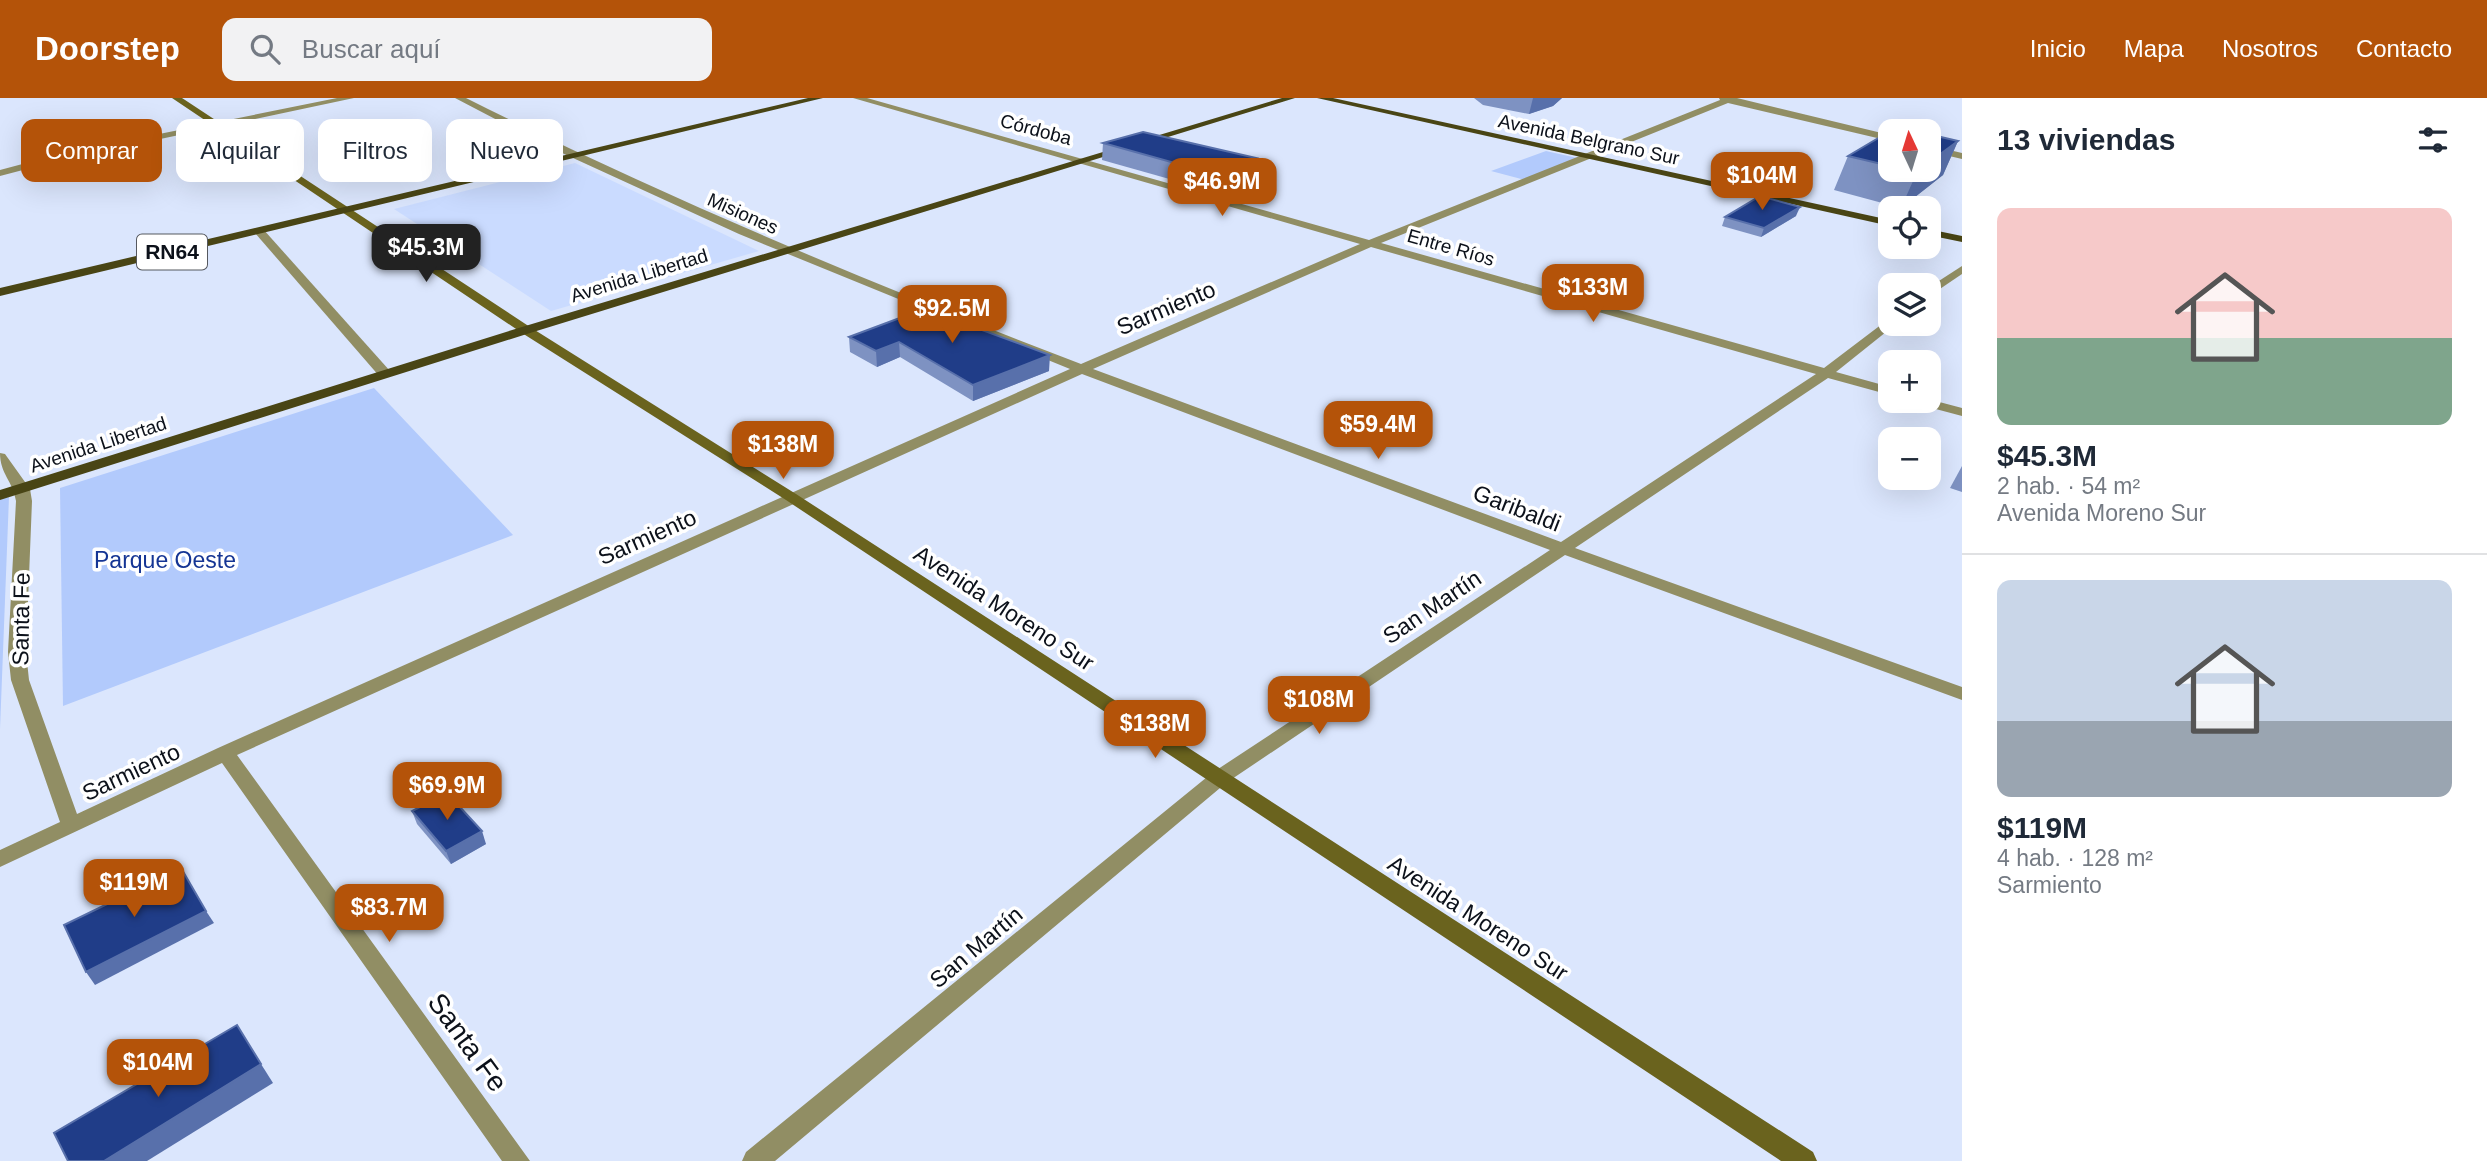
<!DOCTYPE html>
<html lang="es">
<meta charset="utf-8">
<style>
body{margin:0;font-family:Arial,sans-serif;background:#f2f2f3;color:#1f2937;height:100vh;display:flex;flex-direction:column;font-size:26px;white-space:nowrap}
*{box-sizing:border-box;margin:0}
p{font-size:23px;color:#747a83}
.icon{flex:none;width:38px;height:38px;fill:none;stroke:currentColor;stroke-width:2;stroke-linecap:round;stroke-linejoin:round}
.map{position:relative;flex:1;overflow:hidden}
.details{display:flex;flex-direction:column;background:#fff;width:525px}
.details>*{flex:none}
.top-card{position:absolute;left:21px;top:21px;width:665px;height:63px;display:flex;gap:14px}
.needle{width:46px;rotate:356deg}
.buttons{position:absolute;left:1878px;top:21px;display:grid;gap:14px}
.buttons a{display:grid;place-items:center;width:63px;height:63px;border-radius:14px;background:#fff;box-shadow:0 7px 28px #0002;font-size:35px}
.price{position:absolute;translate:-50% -60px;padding:0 16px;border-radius:14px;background:#b45309;color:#fff;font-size:23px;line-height:46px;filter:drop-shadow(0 2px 4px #0008)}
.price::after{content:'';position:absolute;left:50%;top:42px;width:21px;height:16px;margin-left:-10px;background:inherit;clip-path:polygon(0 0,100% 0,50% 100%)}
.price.current{background:#222;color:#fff}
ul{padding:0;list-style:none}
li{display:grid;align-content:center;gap:14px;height:371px;padding:0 35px}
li+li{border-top:2px solid #e0e1e3}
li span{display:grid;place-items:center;height:217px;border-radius:14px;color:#555}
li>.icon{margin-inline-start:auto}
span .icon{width:126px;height:126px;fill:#fffc;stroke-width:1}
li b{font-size:30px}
h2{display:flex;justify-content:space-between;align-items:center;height:84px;padding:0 35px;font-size:30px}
.pill{padding:0 24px;border-radius:14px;background:#fff;box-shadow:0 7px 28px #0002;font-size:24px;line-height:63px}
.pill.current{background:#b45309;color:#fff}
header{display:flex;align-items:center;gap:42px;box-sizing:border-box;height:98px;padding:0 35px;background:#b45309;color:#fff}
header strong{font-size:33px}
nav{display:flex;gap:38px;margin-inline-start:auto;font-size:24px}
.search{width:490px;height:63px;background:#f2f2f3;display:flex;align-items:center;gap:18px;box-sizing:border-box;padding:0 24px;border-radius:14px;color:#747a83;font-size:26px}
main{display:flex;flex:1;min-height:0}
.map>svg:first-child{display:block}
.built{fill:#cadbff}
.green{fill:#b2cafc}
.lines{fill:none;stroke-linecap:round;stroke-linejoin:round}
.street{fill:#918e64;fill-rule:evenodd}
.secondary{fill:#6a631e;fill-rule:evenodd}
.primary{fill:#494515;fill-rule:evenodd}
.wall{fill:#7e92c2}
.shaded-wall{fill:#5870ab}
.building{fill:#203d88;stroke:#5870ab;stroke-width:2}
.labels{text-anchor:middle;stroke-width:7;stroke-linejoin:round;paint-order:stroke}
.far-street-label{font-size:19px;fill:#0c111a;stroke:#fff}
.shield{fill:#fff;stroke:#55585f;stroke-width:2}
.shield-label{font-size:21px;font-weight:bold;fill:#0c111a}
.street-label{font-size:23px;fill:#0c111a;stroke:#fff}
.park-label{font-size:23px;fill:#153594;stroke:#fff}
.near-street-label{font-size:28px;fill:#0c111a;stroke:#fff}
</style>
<header>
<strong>Doorstep</strong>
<div class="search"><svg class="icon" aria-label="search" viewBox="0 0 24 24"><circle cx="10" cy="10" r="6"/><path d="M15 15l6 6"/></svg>Buscar aquí</div>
<nav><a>Inicio</a><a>Mapa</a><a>Nosotros</a><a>Contacto</a></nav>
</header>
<main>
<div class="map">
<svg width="1962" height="1063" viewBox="0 0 1962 1063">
<rect width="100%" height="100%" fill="#dbe6fd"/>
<!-- built -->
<polygon class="built" points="575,65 759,153 551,213 394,111"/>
<!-- green -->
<g class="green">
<polygon points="1546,53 1582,61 1529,83 1491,73"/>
<polygon points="374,290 513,437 63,608 60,390"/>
<polygon points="9,399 0,631 0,401"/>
</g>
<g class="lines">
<!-- street -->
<g class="street">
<polygon points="337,0 354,0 61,62 0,78 0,72 60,56"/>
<path d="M455 0H466C666 100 872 186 1081 266L1360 146 853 0H867L1369 142 1720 2 1719 0H1737L1890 37V43L1728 5 1381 145 1824 270 1886 223 1896 226 1836 274 1890 289V297L1828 280 1575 450 1962 589V602L1565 457 1226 685 775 1063H742L746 1054 1212 675 1550 452 1082 276 237 657 530 1063H502L222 665 0 769V752L60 724 11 582 8 554 16 403C13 383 0 376 0 355L5 356 30 391 32 403 26 554 29 582 77 716 218 650 1070 271 739 136 549 49ZM1371 149 1816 276 1561 444 1093 271Z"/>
<polygon points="1928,47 1962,55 1962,61 1928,53"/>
<polygon points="255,131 263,131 390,273 390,279 380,279 255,135"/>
<polygon points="1962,168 1962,176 1928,199 1928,190"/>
<polygon points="1928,301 1962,310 1962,318 1917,306 1915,303 1928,303"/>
</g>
<!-- secondary -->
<polygon class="secondary" points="172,0 182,0 530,229 796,396 1813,1054 1817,1063 1781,1063 786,402 522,235"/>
<!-- primary -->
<g class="primary">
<polygon points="808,0 823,0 0,198 0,190"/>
<polygon points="1282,0 1295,0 530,235 0,402 0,392 522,229"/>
<polygon points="1317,0 1333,0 1890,122 1890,128"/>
<polygon points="1928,131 1962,138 1962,144 1928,137"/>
</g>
</g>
<!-- wall -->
<g class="wall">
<polygon points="1474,0 1562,0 1553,8 1529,16 1483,7"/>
<polygon points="1890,33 1890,72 1928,72 1958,43 1943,77 1901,110 1834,92 1848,58"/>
<polygon points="1103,45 1254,77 1212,93 1102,62"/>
<polygon points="1796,118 1761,139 1722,128 1725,119"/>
<polygon points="941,217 1049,273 973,303 900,259 877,269 850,254 849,239"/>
<polygon points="1962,368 1962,394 1950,390"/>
<polygon points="412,713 486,746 451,766 417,726"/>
</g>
<!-- shaded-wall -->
<g class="shaded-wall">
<polygon points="1533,0 1562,0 1553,8 1529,16"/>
<polygon points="1958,43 1943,77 1901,110 1917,74 1920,72 1928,72 1928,65"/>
<polygon points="1256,60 1254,77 1212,93 1214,76"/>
<polygon points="1800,109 1796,118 1761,139 1764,130"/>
<polygon points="899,244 900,259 877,269 876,253"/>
<polygon points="1050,257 1049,273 973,303 973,287"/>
<polygon points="482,733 486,746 451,766 446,753"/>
<polygon points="206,813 214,825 95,887 86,874"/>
<polygon points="261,966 273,985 147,1063 104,1063"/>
</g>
<!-- building -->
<g class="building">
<polygon points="1897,29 1916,33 1890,33 1890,68 1848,58"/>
<polygon points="1143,34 1256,60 1214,76 1103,45"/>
<polygon points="1928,36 1958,43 1928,65"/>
<polygon points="1906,72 1920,72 1917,74"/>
<polygon points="1760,98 1800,109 1764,130 1725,119"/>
<polygon points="937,206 941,217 1050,257 973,287 899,244 876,253 849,239"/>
<polygon points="447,695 482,733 446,753 412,713"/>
<polygon points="181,770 206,813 86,874 64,827"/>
<polygon points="237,927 261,966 104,1063 68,1063 54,1035"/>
</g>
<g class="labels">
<!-- far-street labels -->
<g class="far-street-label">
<text transform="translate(1036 31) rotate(15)" y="7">Córdoba</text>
<text transform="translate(1589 41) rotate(12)" y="7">Avenida Belgrano Sur</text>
<text transform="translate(743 115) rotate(24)" y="7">Misiones</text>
<text transform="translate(1451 149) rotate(16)" y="7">Entre Ríos</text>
<text transform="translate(639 177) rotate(-17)" y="7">Avenida Libertad</text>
<text transform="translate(98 346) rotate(-18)" y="7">Avenida Libertad</text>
</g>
<!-- shield labels -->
<rect class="shield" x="137" y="136.5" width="70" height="35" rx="5"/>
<g class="shield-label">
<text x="172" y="161">RN64</text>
</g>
<!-- street labels -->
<g class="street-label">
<text transform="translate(1166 210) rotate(-23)" y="8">Sarmiento</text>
<text transform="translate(1517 410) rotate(21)" y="8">Garibaldi</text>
<text transform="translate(647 439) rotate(-24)" y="8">Sarmiento</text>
<text transform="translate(1432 509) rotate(-34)" y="8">San Martín</text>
<text transform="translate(1004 510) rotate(33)" y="8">Avenida Moreno Sur</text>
<text transform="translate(21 521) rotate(-89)" y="8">Santa Fe</text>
<text transform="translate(131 674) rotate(-25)" y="8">Sarmiento</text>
<text transform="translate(1478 820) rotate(33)" y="8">Avenida Moreno Sur</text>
<text transform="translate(976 849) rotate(-40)" y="8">San Martín</text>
</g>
<!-- park labels -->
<g class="park-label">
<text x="165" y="470">Parque Oeste</text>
</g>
<!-- near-street labels -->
<g class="near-street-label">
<text transform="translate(468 944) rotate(54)" y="10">Santa Fe</text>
</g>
</g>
</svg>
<div class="buttons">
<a><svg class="needle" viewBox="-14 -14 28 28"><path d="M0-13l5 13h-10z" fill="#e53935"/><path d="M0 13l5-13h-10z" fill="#747a83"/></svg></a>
<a><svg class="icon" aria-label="locate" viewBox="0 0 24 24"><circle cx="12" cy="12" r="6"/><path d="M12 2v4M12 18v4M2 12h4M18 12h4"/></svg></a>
<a><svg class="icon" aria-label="layers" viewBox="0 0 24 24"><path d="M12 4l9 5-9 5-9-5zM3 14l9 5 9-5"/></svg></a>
<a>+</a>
<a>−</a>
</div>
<b class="price" style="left:1762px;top:114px">$104M</b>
<b class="price" style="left:1222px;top:120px">$46.9M</b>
<b class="price current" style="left:426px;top:186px">$45.3M</b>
<b class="price" style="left:1593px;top:226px">$133M</b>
<b class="price" style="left:952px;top:247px">$92.5M</b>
<b class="price" style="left:1378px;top:363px">$59.4M</b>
<b class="price" style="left:783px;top:383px">$138M</b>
<b class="price" style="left:1319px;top:638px">$108M</b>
<b class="price" style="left:1155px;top:662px">$138M</b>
<b class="price" style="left:447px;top:724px">$69.9M</b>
<b class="price" style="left:134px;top:821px">$119M</b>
<b class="price" style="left:389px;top:846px">$83.7M</b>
<b class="price" style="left:158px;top:1001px">$104M</b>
<div class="top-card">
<a class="pill current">Comprar</a>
<a class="pill">Alquilar</a>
<a class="pill">Filtros</a>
<a class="pill">Nuevo</a>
</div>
</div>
<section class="details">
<h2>13 viviendas<svg class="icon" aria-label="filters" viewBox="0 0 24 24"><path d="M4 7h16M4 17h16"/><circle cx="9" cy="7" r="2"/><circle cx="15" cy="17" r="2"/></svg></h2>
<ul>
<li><span style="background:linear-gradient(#f6c9c9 60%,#7fa58c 0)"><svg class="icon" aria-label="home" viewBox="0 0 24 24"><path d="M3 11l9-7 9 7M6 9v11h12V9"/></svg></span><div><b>$45.3M</b><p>2 hab. · 54 m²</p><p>Avenida Moreno Sur</p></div></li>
<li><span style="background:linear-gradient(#c9d6e8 65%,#9aa5b1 0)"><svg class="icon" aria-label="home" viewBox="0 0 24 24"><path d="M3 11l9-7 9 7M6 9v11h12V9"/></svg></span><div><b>$119M</b><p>4 hab. · 128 m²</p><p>Sarmiento</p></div></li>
</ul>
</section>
</main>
